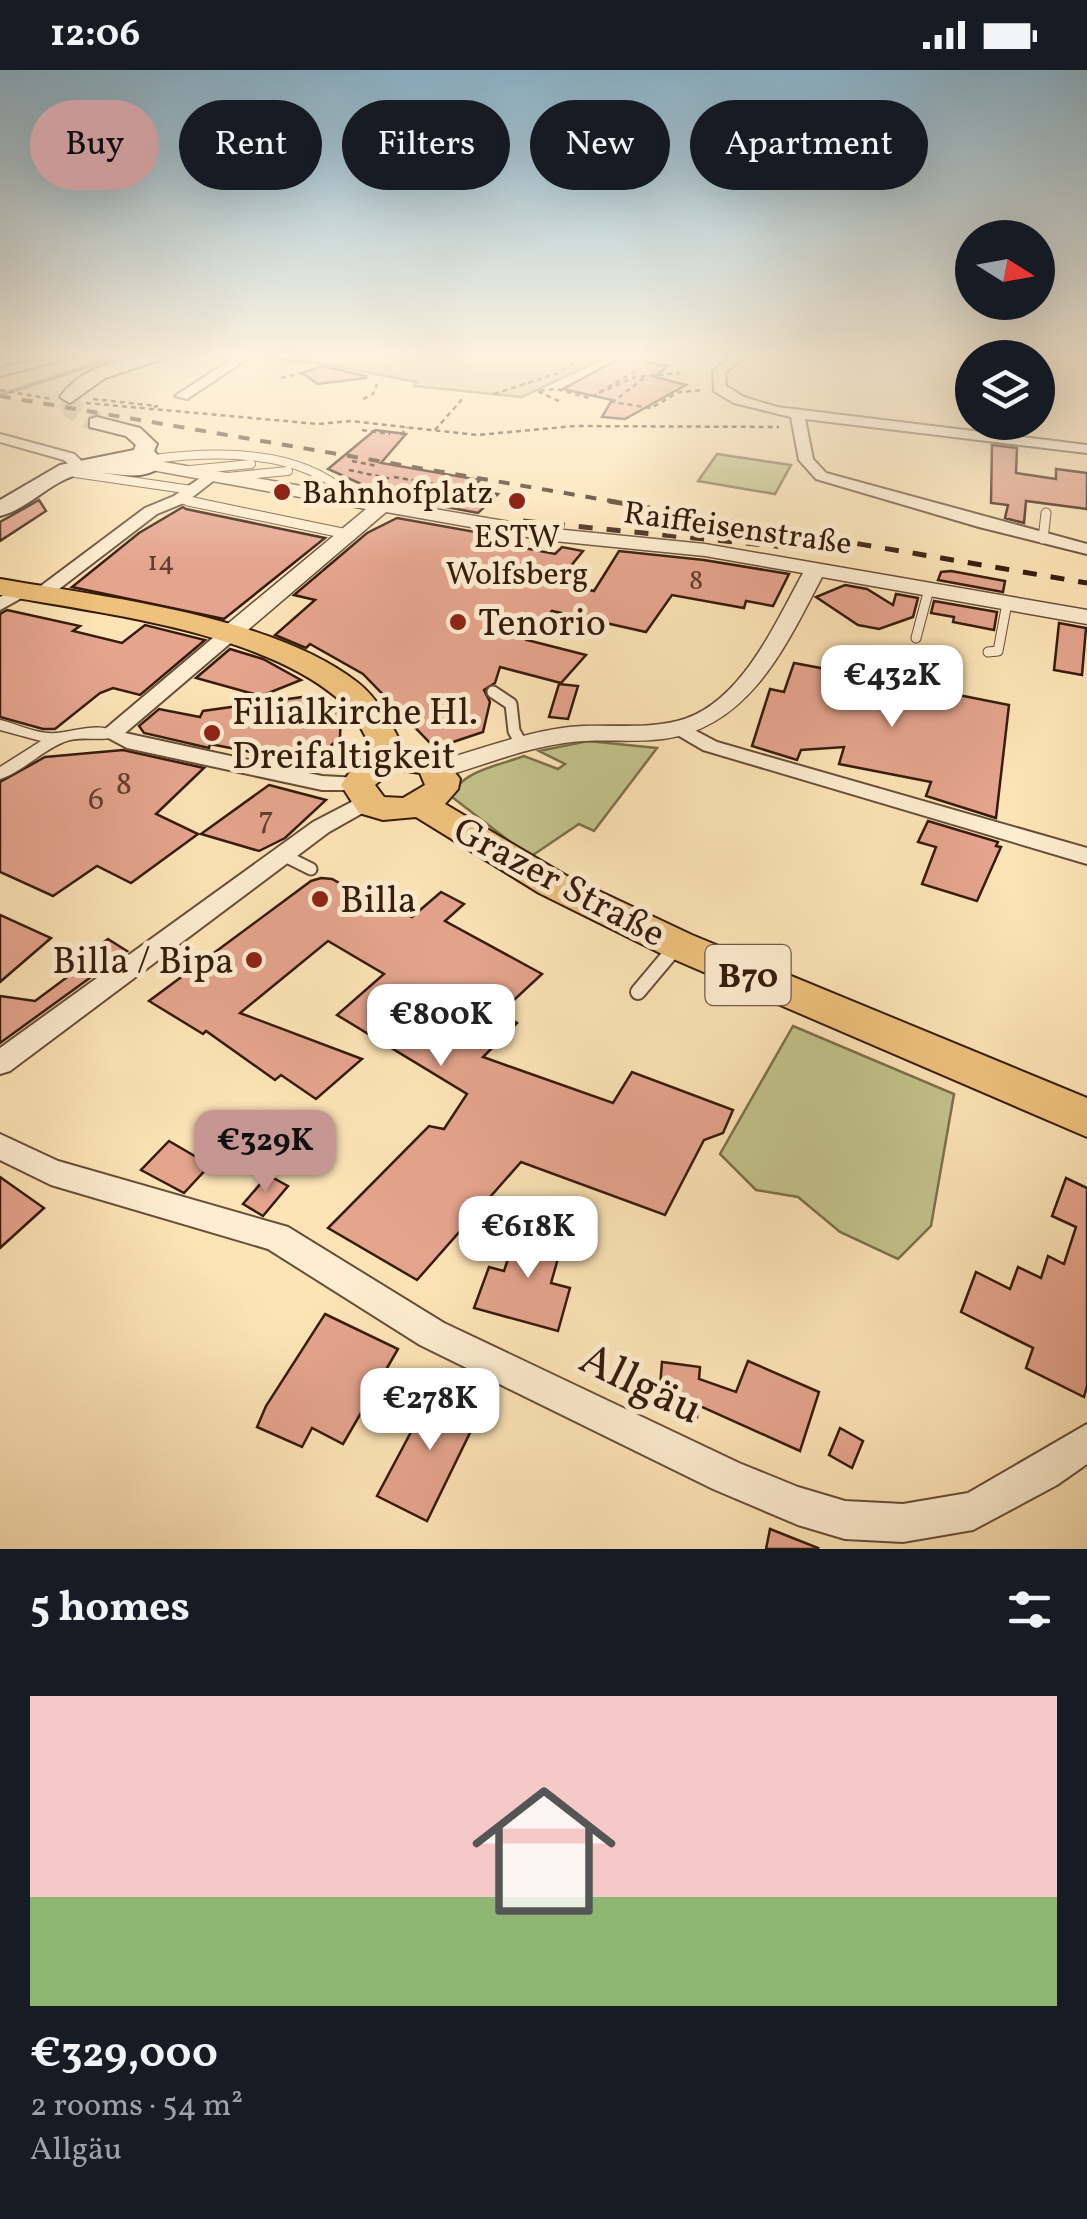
<!DOCTYPE html>
<meta charset="utf-8">
<style>
body{margin:0;font-family:Vollkorn,serif;background:#242831;color:#f1f3f6;height:100vh;display:flex;flex-direction:column;font-size:38px;white-space:nowrap}
*{box-sizing:border-box;margin:0}
p{font-size:32px;color:#9ea1a6}
.icon{flex:none;width:55px;height:55px;fill:none;stroke:currentColor;stroke-width:2;stroke-linecap:round;stroke-linejoin:round}
.map{position:relative;height:1479px;overflow:hidden}
.drawer{display:flex;flex-direction:column;background:#171b24;flex:1}
.drawer>*{flex:none}
.banner{position:absolute;left:30px;top:30px;width:1028px;height:90px;display:flex;gap:20px}
.needle{width:65px;rotate:101deg}
.buttons{position:absolute;left:955px;top:150px;display:grid;gap:20px}
.buttons a{display:grid;place-items:center;width:100px;height:100px;border-radius:50%;background:#171b24;box-shadow:0 10px 40px #0002;font-size:50px}
.price{position:absolute;translate:-50% -85px;padding:0 22px;border-radius:20px;background:#fff;color:#222;font-size:32px;line-height:65px;filter:drop-shadow(0 2px 5px #0008)}
.price::after{content:'';position:absolute;left:50%;top:60px;width:30px;height:22px;margin-left:-15px;background:inherit;clip-path:polygon(0 0,100% 0,50% 100%)}
.price.active{background:#c59692;color:#111}
ul{padding:0;list-style:none}
li{display:grid;align-content:center;gap:20px;height:530px;padding:0 30px}
li span{display:grid;place-items:center;height:310px;border-radius:0px;color:#555}
li>.icon{margin-inline-start:auto}
span .icon{width:180px;height:180px;fill:#fffc;stroke-width:1}
li b{font-size:42px}
h2{display:flex;justify-content:space-between;align-items:center;height:120px;padding:0 30px;font-size:42px}
.pill{padding:0 35px;border-radius:45px;background:#171b24;box-shadow:0 10px 40px #0002;font-size:35px;line-height:90px}
.pill.active{background:#c59692;color:#111}
.status{display:flex;justify-content:space-between;align-items:center;height:70px;padding:0 50px;background:#171b24;direction:ltr}
.status svg{height:28px;fill:currentColor}
.map>svg:first-child{display:block}
.green{fill:#c3c38c;stroke:#7c6f4c;stroke-width:2.5}
.lines{fill:none;stroke-linecap:round;stroke-linejoin:round}
.stream{stroke:#757d6f;stroke-width:4}
.building{fill:#e5a48e;stroke:#361b0c;stroke-width:2.5}
.secondary-tunnel{stroke:#d5bc95;stroke-width:20;stroke-dasharray:20 10;stroke-linecap:butt}
.service-far3-casing{stroke:#684d37;stroke-width:10}
.service-far2-casing{stroke:#684d37;stroke-width:11}
.service-far1-casing{stroke:#684d37;stroke-width:15}
.service-casing{stroke:#684d37;stroke-width:18}
.pedestrian-casing{stroke:#684d37;stroke-width:3}
.minor-casing{stroke:#684d37;stroke-width:4}
.tertiary-casing{stroke:#684d37;stroke-width:3}
.secondary-casing{stroke:#361b0c;stroke-width:4}
.primary-casing{stroke:#361b0c;stroke-width:4}
.path{stroke:#361b0c;stroke-width:2.5;stroke-dasharray:5 4;stroke-linecap:butt}
.service-far3{stroke:#feedd0;stroke-width:8}
.service-far2{stroke:#feedd0;stroke-width:9}
.service-far1{stroke:#feedd0;stroke-width:11}
.service{stroke:#feedd0;stroke-width:14}
.pedestrian{fill:#feedd0;fill-rule:evenodd}
.minor{fill:#feedd0;fill-rule:evenodd}
.tertiary{fill:#feedd0;fill-rule:evenodd}
.secondary{fill:#feedd0;fill-rule:evenodd}
.primary{fill:#eec27c;fill-rule:evenodd}
.rail-far1{stroke:#361b0c;stroke-width:4;stroke-dasharray:11 11;stroke-linecap:butt}
.rail{stroke:#361b0c;stroke-width:5;stroke-dasharray:14 14;stroke-linecap:butt}
.poi-dot{fill:#8f2418;stroke:#feedd0;stroke-width:4}
.labels{text-anchor:middle;stroke-width:10;stroke-linejoin:round;paint-order:stroke}
.far-number-label{font-size:28px;fill:#623d2c}
.far-poi-label{font-size:32px;fill:#361b0c;stroke:#feedd0;text-anchor:start}
.far-street-label{font-size:32px;fill:#361b0c;stroke:#feedd0}
.number-label{font-size:32px;fill:#623d2c}
.shield{fill:#feedd0;stroke:#725a47;stroke-width:2.5}
.shield-label{font-size:35px;font-weight:bold;fill:#361b0c}
.poi-label{font-size:38px;fill:#361b0c;stroke:#feedd0;text-anchor:start}
.street-label{font-size:38px;fill:#361b0c;stroke:#feedd0}
.near-street-label{font-size:45px;fill:#361b0c;stroke:#feedd0}
</style>
<div class="status"><b>12:06</b><svg viewBox="0 0 49 12"><path d="M0 12V9h3v3zM5 12V6h3v6zM10 12V3h3v9zM15 12V0h3v12zM26 1h20v11H26zM47 4h2v5h-2z"/></svg></div>
<div class="map">
<svg width="1087" height="1479" viewBox="0 0 1087 1479">
<rect width="100%" height="100%" fill="#fde4b7"/>
<filter id="stains"><feTurbulence type="fractalNoise" baseFrequency=".002" numOctaves="4"/><feColorMatrix values="0 0 0 0 .2 0 0 0 0 .09 0 0 0 0 .02 0 0 0 .5 -.17"/></filter>
<radialGradient id="worn" r=".72"><stop offset=".6" stop-color="#630" stop-opacity="0"/><stop offset="1" stop-color="#630" stop-opacity=".3"/></radialGradient>
<!-- green -->
<g class="green">
<polygon points="607,287 522,327 414,316 416,312 326,294 253,288"/>
<polygon points="717,384 791,395 775,424 698,411"/>
<path d="M588 671 657 678 594 761 579 754 530 787 452 727C459 701 501 695 524 686L558 699 565 694 539 681Z"/>
<polygon points="793,956 954,1024 931,1156 898,1189 840,1162 798,1127 756,1120 720,1084"/>
</g>
<g class="lines">
<!-- stream -->
<polyline class="stream" points="0,325 116,287"/>
</g>
<!-- building -->
<g class="building">
<polygon points="622,287 668,296 655,307 686,315 625,349 602,347 612,330 563,319"/>
<polygon points="322,296 366,306 366,308 318,314 302,303"/>
<polygon points="375,360 406,364 381,393 480,410 471,419 498,424 478,443 425,433 432,429 370,418 328,399"/>
<polygon points="992,375 1017,378 1016,403 1056,409 1056,399 1087,403 1087,439 1026,431 1024,453 1005,448 1008,435 991,433"/>
<polygon points="39,430 46,441 0,471 0,452"/>
<polygon points="183,437 186,439 325,468 224,549 72,517 139,463"/>
<polygon points="397,448 498,466 493,472 555,484 562,477 583,481 557,513 594,521 619,481 704,490 789,504 773,536 746,531 744,538 672,525 646,562 552,541 527,570 586,585 561,613 500,597 495,613 484,620 490,632 483,662 435,678 363,604 310,574 306,578 275,565 315,530 294,525 367,463"/>
<polygon points="951,501 1005,511 1003,522 938,510 941,502"/>
<polygon points="845,515 867,519 893,535 896,524 918,528 913,547 879,559 858,555 816,527"/>
<polygon points="934,531 997,542 994,560 953,552 954,547 931,543"/>
<polygon points="7,540 80,556 73,561 122,573 145,555 205,570 140,625 113,618 100,623 55,659 43,659 0,647 0,544"/>
<polygon points="1059,553 1086,558 1082,605 1054,600"/>
<polygon points="230,579 263,589 301,610 261,626 196,608"/>
<polygon points="846,590 912,602 908,615 1009,635 996,748 926,726 931,712 839,694 844,677 801,680 797,690 752,676 770,619 784,622 794,593 842,602"/>
<polygon points="559,614 578,616 568,649 549,647"/>
<polygon points="324,624 314,636 341,643 340,667 312,694 210,674 209,678 144,663 139,656 159,639 200,647 203,641"/>
<polygon points="123,680 204,698 156,744 198,764 131,813 97,796 53,826 0,802 0,712 45,687"/>
<polygon points="269,715 326,730 285,768 259,781 201,764"/>
<polygon points="928,751 998,772 996,776 1001,777 977,831 922,814 936,777 918,772"/>
<polygon points="321,808 332,809 394,843 398,840 412,847 441,822 464,834 445,851 542,904 500,943 517,953 483,987 613,1033 632,1002 733,1040 723,1063 704,1070 665,1145 521,1092 417,1210 328,1158 429,1056 444,1059 467,1024 337,945 384,904 328,871 240,943 362,989 316,1029 281,1005 275,1010 206,961 203,964 149,931 311,811"/>
<polygon points="0,845 51,868 0,912"/>
<polygon points="108,869 127,881 0,973 0,926 35,931 70,905 65,901"/>
<polygon points="245,1045 278,1065 242,1101 209,1080"/>
<polygon points="169,1071 210,1095 184,1123 141,1100"/>
<polygon points="268,1105 288,1116 263,1146 243,1134"/>
<polygon points="0,1107 44,1138 0,1178"/>
<polygon points="1066,1108 1087,1118 1087,1316 1084,1327 1026,1298 1033,1278 961,1242 976,1202 1010,1219 1018,1197 1041,1208 1048,1186 1064,1194 1076,1157 1052,1146"/>
<polygon points="520,1153 565,1164 551,1213 570,1218 558,1261 474,1238 489,1197 504,1201"/>
<polygon points="325,1244 398,1279 343,1374 312,1358 302,1377 257,1357 266,1336"/>
<polygon points="748,1291 819,1322 800,1381 698,1335 697,1347 658,1341 662,1292 700,1297 699,1309 736,1322"/>
<polygon points="436,1315 483,1336 427,1451 377,1426"/>
<polygon points="840,1358 863,1371 852,1398 829,1385"/>
<polygon points="770,1459 818,1478 817,1479 766,1479"/>
</g>
<g class="lines">
<!-- secondary-tunnel -->
<polyline class="secondary-tunnel" points="70,327 72,339 97,353"/>
<defs>
<g id="service-far3">
<path d="M154 389C215 381 298 379 347 424L343 431"/>
<polyline points="190,400 251,394"/>
<polyline points="75,403 192,420"/>
<polyline points="227,407 288,401"/>
<polyline points="180,429 200,433"/>
</g>
<g id="service-far2">
<polyline points="188,431 347,464"/>
<polyline points="1043,469 1046,443"/>
<polyline points="916,568 929,519"/>
<polyline points="988,582 998,581 1007,533"/>
</g>
<g id="service-far1">
<polyline points="493,622 511,634 514,661 522,675"/>
<polyline points="283,785 311,799"/>
</g>
<polyline id="service" points="638,922 675,878"/>
<path id="pedestrian" d="M0 650C17 654 39 665 56 663 77 661 101 651 119 664 105 674 82 664 64 672 41 681 24 701 0 709V697L41 671 0 660Z"/>
<g id="minor">
<polygon points="52,287 75,287 0,306 0,298"/>
<polygon points="235,287 250,287 187,329 175,326"/>
<polygon points="731,287 745,287 725,302 726,316 744,327 777,337 1087,375 1087,383 805,349 813,389 826,403 1087,474 1087,484 979,457 816,409 799,390 791,347 734,333 714,321 713,301"/>
<polygon points="0,364 74,384 87,396 74,399 64,390 0,372"/>
<polygon points="212,400 217,402 217,408 186,432 157,444 46,529 34,529 34,521 145,438 174,426"/>
<polygon points="21,516 30,521 27,525 0,540 0,527"/>
<polygon points="227,560 234,562 234,570 125,663 322,706 358,708 369,715 366,720 322,720 127,678 101,664 104,660 220,562"/>
<polygon points="681,653 717,672 1087,778 1087,794 703,680 674,663 671,659"/>
<polygon points="367,724 375,726 378,731 375,736 329,762 10,1001 0,1004 0,978 313,752"/>
<polygon points="0,1064 58,1091 288,1157 444,1253 739,1393 798,1417 845,1431 903,1434 968,1423 1087,1354 1087,1394 1057,1415 973,1460 903,1472 845,1469 798,1455 713,1419 420,1275 268,1179 51,1115 0,1090"/>
</g>
<path id="tertiary" d="M152 390 544 458 705 474 1087 540V554L822 507C786 576 749 658 663 669 630 673 597 668 564 673 520 679 480 697 438 708L429 706 425 700 429 694C475 681 521 663 569 657 605 653 642 660 677 651 740 636 774 555 803 503L705 486 544 470 386 442 235 571 227 573 216 566 219 561 366 439 146 399 143 395Z"/>
<g id="secondary">
<path d="M135 287H168L105 308 70 333 60 327C79 301 105 294 135 287Z"/>
<path d="M97 347 140 358 157 374 154 381 165 393C140 418 107 396 76 405 49 413 28 439 0 446V430L60 395 134 380 136 375 126 366 90 357V349Z"/>
</g>
<path id="primary" d="M0 509C105 527 272 546 357 612 379 629 393 657 405 681L443 687 460 709 458 719 445 734 565 805 692 865 1087 1028V1067L664 885 539 823 416 747 383 750 359 743 341 715 356 693 374 684C364 663 354 641 336 627 257 561 100 543 0 525ZM394 699 420 703 425 715 403 728 384 727 375 715Z"/>
</defs>
<!-- service-far3 casing -->
<use href="#service-far3" class="service-far3-casing"/>
<!-- service-far2 casing -->
<use href="#service-far2" class="service-far2-casing"/>
<!-- service-far1 casing -->
<use href="#service-far1" class="service-far1-casing"/>
<!-- service casing -->
<use href="#service" class="service-casing"/>
<!-- pedestrian casing -->
<use href="#pedestrian" class="pedestrian-casing"/>
<!-- minor casing -->
<use href="#minor" class="minor-casing"/>
<!-- tertiary casing -->
<use href="#tertiary" class="tertiary-casing"/>
<!-- secondary casing -->
<use href="#secondary" class="secondary-casing"/>
<!-- primary casing -->
<use href="#primary" class="primary-casing"/>
<!-- path -->
<g class="path">
<polyline points="281,308 302,303"/>
<polyline points="644,308 613,332 651,338 679,322 703,320"/>
<polyline points="0,320 52,329"/>
<polyline points="599,323 635,307 680,303"/>
<polyline points="494,324 558,303 583,287"/>
<polyline points="93,329 157,336 152,338"/>
<polyline points="363,329 373,324 377,314"/>
<polyline points="559,331 537,321 556,319 589,328 638,300"/>
<polyline points="86,333 318,354 351,351 477,365 575,356 779,357"/>
<polyline points="362,360 390,364"/>
<polyline points="435,360 464,327"/>
<polyline points="401,365 407,357"/>
<polyline points="352,391 377,396"/>
<polyline points="349,400 392,409"/>
<polyline points="394,407 434,414"/>
</g>
<!-- service-far3 -->
<use href="#service-far3" class="service-far3"/>
<!-- service-far2 -->
<use href="#service-far2" class="service-far2"/>
<!-- service-far1 -->
<use href="#service-far1" class="service-far1"/>
<!-- service -->
<use href="#service" class="service"/>
<!-- pedestrian -->
<use href="#pedestrian" class="pedestrian"/>
<!-- minor -->
<use href="#minor" class="minor"/>
<!-- tertiary -->
<use href="#tertiary" class="tertiary"/>
<!-- secondary -->
<use href="#secondary" class="secondary"/>
<!-- primary -->
<use href="#primary" class="primary"/>
<!-- rail-far1 -->
<polyline class="rail-far1" points="0,326 623,433"/>
<!-- rail -->
<g class="rail">
<polyline points="609,431 1087,513"/>
<polyline points="523,451 816,480"/>
</g>
</g>
<!-- sky -->
<linearGradient id="sky" x2="0" y2="1"><stop stop-color="#8bb8d2"/><stop offset="0.58" stop-color="#fef3df"/><stop offset="1" stop-color="#fef3df" stop-opacity="0"/></linearGradient>
<rect width="1087" height="494" fill="url(#sky)"/>
<!-- markers -->
<g class="poi-dot">
<circle cx="282" cy="422" r="10"/>
<circle cx="517" cy="431" r="10"/>
<circle cx="458" cy="552" r="10"/>
<circle cx="212" cy="663" r="10"/>
<circle cx="320" cy="829" r="10"/>
<circle cx="254" cy="890" r="10"/>
</g>
<g class="labels">
<!-- far-number labels -->
<g class="far-number-label">
<text x="161" y="500">14</text>
<text x="696" y="519">8</text>
</g>
<!-- far-poi labels -->
<g class="far-poi-label">
<text x="302" y="433">Bahnhofplatz</text>
<text x="517" y="477" text-anchor="middle">ESTW<tspan x="517" dy="37">Wolfsberg</tspan></text>
</g>
<!-- far-street labels -->
<g class="far-street-label">
<text transform="translate(738 457) rotate(8)" y="11">Raiffeisenstraße</text>
</g>
<!-- number labels -->
<g class="number-label">
<text x="124" y="724">8</text>
<text x="96" y="739">6</text>
<text x="266" y="758">7</text>
</g>
<!-- shield labels -->
<rect class="shield" x="705.5" y="875" width="85" height="60" rx="8"/>
<g class="shield-label">
<text x="748" y="917">B70</text>
</g>
<!-- poi labels -->
<g class="poi-label">
<text x="478" y="565">Tenorio</text>
<text x="232" y="654">Filialkirche Hl.<tspan x="232" dy="44">Dreifaltigkeit</tspan></text>
<text x="340" y="842">Billa</text>
<text x="234" y="903" text-anchor="end">Billa / Bipa</text>
</g>
<!-- street labels -->
<g class="street-label">
<text transform="translate(560 811) rotate(28)" y="13">Grazer Straße</text>
</g>
<!-- near-street labels -->
<g class="near-street-label">
<text transform="translate(642 1312) rotate(26)" y="16">Allgäu</text>
</g>
</g>
<rect width="100%" height="100%" filter="url(#stains)"/>
<rect width="100%" height="100%" fill="url(#worn)"/>
</svg>
<div class="buttons">
<a><svg class="needle" viewBox="-14 -14 28 28"><path d="M0-13l5 13h-10z" fill="#e53935"/><path d="M0 13l5-13h-10z" fill="#9ea1a6"/></svg></a>
<a><svg class="icon" aria-label="layers" viewBox="0 0 24 24"><path d="M12 4l9 5-9 5-9-5zM3 14l9 5 9-5"/></svg></a>
</div>
<b class="price" style="left:892px;top:660px">€432K</b>
<b class="price" style="left:441px;top:999px">€800K</b>
<b class="price active" style="left:265px;top:1125px">€329K</b>
<b class="price" style="left:528px;top:1211px">€618K</b>
<b class="price" style="left:430px;top:1383px">€278K</b>
<div class="banner">
<a class="pill active">Buy</a>
<a class="pill">Rent</a>
<a class="pill">Filters</a>
<a class="pill">New</a>
<a class="pill">Apartment</a>
</div>
</div>
<section class="drawer">
<h2>5 homes<svg class="icon" aria-label="filters" viewBox="0 0 24 24"><path d="M4 7h16M4 17h16"/><circle cx="9" cy="7" r="2"/><circle cx="15" cy="17" r="2"/></svg></h2>
<ul>
<li><span style="background:linear-gradient(#f6c9c9 65%,#8fb573 0)"><svg class="icon" aria-label="home" viewBox="0 0 24 24"><path d="M3 11l9-7 9 7M6 9v11h12V9"/></svg></span><div><b>€329,000</b><p>2 rooms · 54 m²</p><p>Allgäu</p></div></li>
</ul>
</section>
